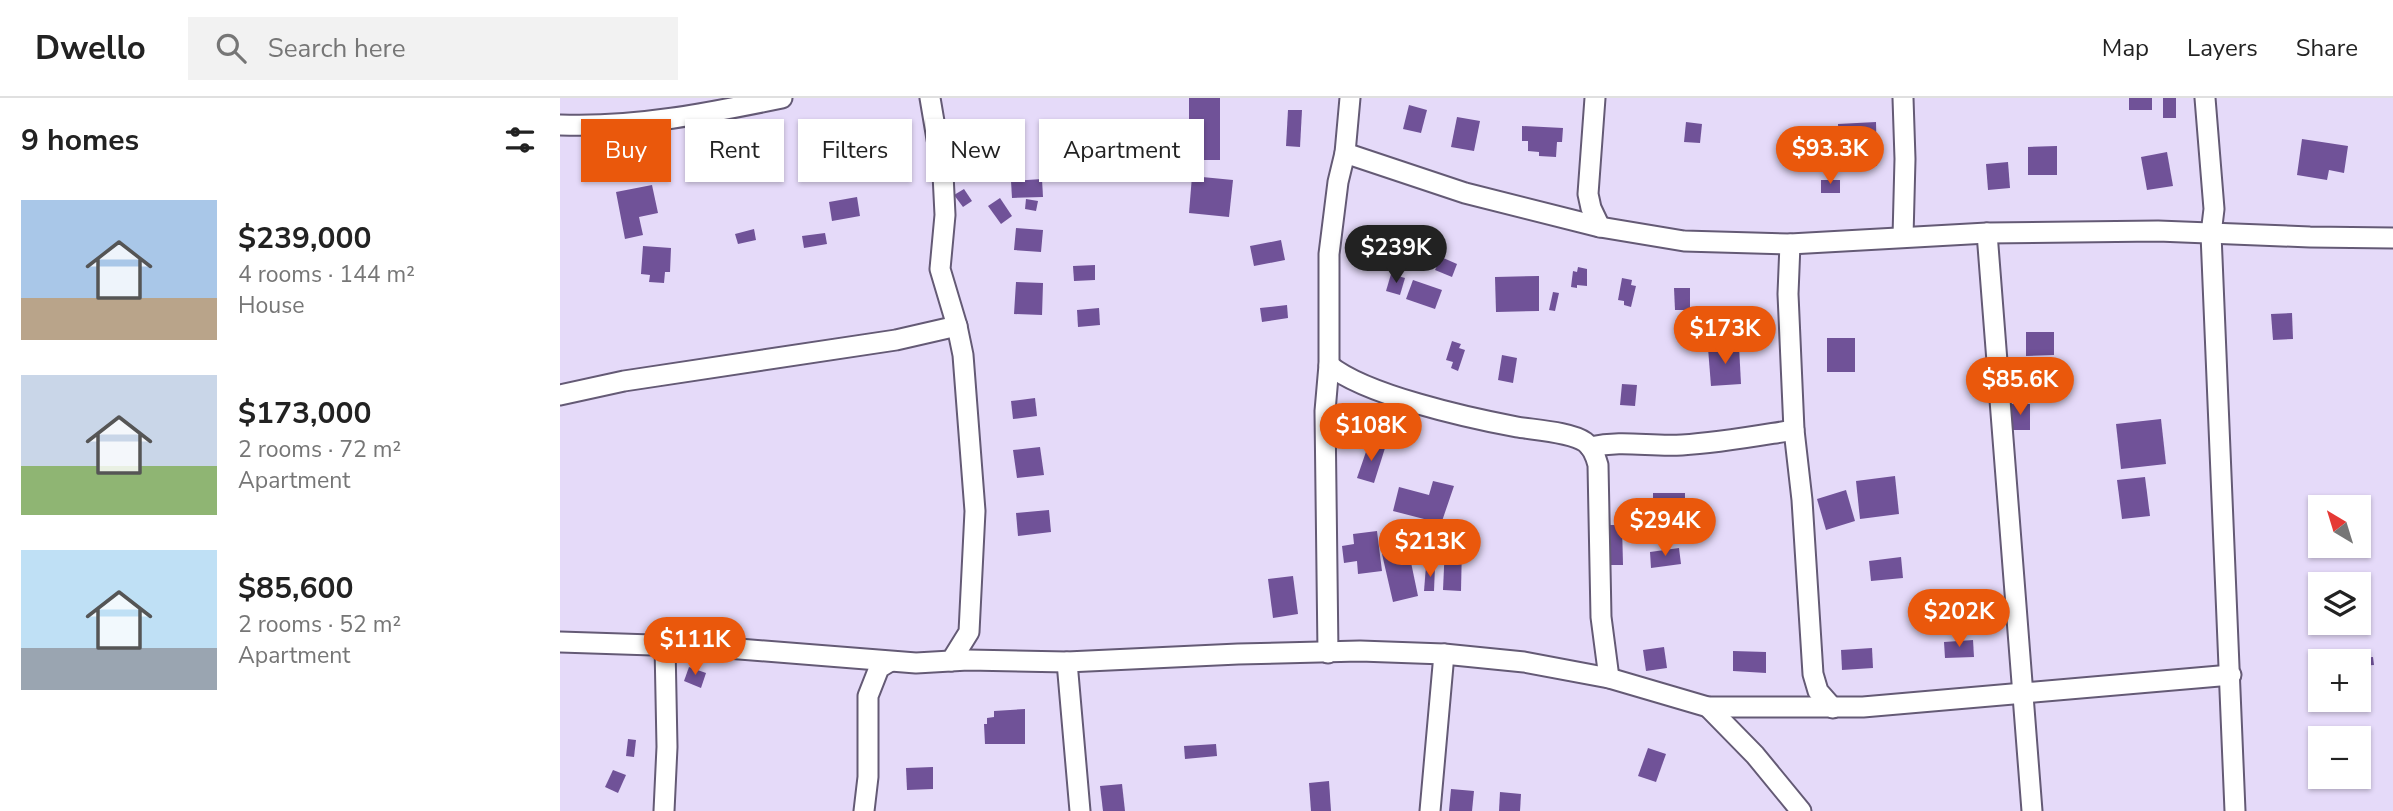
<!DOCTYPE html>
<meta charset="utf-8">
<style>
body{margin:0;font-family:"Nunito Sans",sans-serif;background:#f2f2f2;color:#222;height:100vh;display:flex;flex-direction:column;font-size:26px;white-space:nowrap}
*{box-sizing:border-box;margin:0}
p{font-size:23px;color:#767676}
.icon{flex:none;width:38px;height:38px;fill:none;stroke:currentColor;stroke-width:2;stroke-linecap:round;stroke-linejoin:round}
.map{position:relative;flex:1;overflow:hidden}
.panel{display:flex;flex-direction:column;background:#fff;width:560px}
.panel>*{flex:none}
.guide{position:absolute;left:21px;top:21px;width:665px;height:63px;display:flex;gap:14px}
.needle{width:46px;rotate:322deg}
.fabs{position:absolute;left:1748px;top:397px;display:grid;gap:14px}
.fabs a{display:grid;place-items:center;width:63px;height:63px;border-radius:0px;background:#fff;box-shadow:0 2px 5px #0004;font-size:35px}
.price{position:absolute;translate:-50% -60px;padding:0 16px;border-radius:24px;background:#ea580c;color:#fff;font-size:23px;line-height:46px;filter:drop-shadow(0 2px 4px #0008)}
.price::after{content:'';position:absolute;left:50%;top:42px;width:21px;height:16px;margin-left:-10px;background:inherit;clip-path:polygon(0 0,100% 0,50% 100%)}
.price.current{background:#222;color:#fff}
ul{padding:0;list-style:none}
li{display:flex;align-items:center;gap:21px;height:175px;padding:0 21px}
li span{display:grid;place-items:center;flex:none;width:196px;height:140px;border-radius:0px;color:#555}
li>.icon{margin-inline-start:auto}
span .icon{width:84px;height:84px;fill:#fffc;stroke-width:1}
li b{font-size:30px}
h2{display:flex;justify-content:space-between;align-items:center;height:84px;padding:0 21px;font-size:30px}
.chip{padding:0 24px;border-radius:0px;background:#fff;box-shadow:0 2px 5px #0004;font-size:24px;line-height:63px}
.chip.current{background:#ea580c;color:#fff}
header{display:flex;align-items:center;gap:42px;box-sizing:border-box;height:98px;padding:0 35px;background:#fff;border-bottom:2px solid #e0e0e0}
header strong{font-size:33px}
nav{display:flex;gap:38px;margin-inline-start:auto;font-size:24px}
.search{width:490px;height:63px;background:#f2f2f2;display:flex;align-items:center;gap:18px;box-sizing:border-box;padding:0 24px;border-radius:0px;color:#767676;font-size:26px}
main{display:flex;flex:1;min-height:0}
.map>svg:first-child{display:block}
.building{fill:#705298}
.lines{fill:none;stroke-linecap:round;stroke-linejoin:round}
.minor-casing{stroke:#645a75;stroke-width:23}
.minor{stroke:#fff;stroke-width:19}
</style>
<header>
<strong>Dwello</strong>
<div class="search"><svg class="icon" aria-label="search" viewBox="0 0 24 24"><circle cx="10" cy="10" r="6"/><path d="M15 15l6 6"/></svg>Search here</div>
<nav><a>Map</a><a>Layers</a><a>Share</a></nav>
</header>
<main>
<section class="panel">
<h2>9 homes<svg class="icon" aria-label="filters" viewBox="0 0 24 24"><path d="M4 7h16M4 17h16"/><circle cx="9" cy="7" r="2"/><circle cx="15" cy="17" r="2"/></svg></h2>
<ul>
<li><span style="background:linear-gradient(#a9c7e8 70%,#b9a48a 0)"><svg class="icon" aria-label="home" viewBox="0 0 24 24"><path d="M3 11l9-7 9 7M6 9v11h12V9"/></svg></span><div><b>$239,000</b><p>4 rooms · 144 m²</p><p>House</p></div></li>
<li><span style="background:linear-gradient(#c9d6e8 65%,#8fb573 0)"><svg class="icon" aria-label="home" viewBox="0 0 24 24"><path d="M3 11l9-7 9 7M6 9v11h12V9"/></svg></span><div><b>$173,000</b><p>2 rooms · 72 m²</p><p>Apartment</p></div></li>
<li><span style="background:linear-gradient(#bfe0f5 70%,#9aa5b1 0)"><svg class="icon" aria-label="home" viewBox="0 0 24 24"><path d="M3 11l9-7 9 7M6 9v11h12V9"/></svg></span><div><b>$85,600</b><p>2 rooms · 52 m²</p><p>Apartment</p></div></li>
</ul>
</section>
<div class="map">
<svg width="1833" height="713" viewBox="0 0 1833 713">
<rect width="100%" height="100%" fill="#e5daf9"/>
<!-- building -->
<g class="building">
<rect x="629" y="0" width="31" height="62"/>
<rect x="1569" y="0" width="23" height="12"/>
<rect x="1603" y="0" width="13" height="20"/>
<polygon points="849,7 867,12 861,35 843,31"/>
<polygon points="728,12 742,12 740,49 726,48"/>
<polygon points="897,19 920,23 914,53 891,49"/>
<polygon points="1126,24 1142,26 1140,45 1124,44"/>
<polygon points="1316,24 1317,68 1299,68 1299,59 1279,60 1278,26"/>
<polygon points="962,28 1003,30 1002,44 997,44 996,59 979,58 979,54 968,53 968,43 962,43"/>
<polygon points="1742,41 1788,48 1784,75 1769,72 1767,82 1737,77"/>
<polygon points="1497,48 1497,77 1468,77 1468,49"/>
<polygon points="1607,54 1613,88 1587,92 1581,59"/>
<polygon points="436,64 445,74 434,82 426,72"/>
<polygon points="1448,64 1450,90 1428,92 1426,66"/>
<polygon points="632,78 673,82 669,119 629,115"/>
<polygon points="482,81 483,99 452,100 451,83"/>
<rect x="1261" y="82" width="19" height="13"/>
<polygon points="92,87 98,115 79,119 83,137 65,141 56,94"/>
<polygon points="404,91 412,103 403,109 394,97"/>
<polygon points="297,99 300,118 272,123 269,104"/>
<polygon points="440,100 452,118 441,126 428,108"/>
<polygon points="466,101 478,103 476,113 465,111"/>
<polygon points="456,130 483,132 481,154 454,152"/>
<polygon points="194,131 196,142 178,146 175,136"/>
<polygon points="265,135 267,146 244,150 242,138"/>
<polygon points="852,140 866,144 860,166 846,163"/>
<polygon points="721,142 725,162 694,168 690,148"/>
<polygon points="83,148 111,150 110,174 105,174 104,185 89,184 90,177 81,176"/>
<polygon points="881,159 897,166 892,179 875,172"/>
<polygon points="535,167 535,182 514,183 513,168"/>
<polygon points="1018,169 1027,171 1027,188 1017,187 1017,190 1011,189 1013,173 1017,174"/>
<polygon points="831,176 845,180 840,197 826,193"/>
<polygon points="979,178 979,213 936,214 935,179"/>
<polygon points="1062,180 1072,182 1071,187 1076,188 1071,209 1064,207 1064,203 1058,202"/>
<polygon points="853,182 882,192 875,211 846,201"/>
<polygon points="456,184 483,185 482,217 454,216"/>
<polygon points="1114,190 1130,190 1130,212 1115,212"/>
<polygon points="993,194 999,195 995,213 989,212"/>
<polygon points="727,207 728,220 702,224 700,210"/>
<polygon points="539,210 540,227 518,229 517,212"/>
<polygon points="1732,215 1733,241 1713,242 1711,216"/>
<polygon points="1466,234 1494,234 1494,257 1466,258"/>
<rect x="1267" y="240" width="28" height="34"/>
<polygon points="892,243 901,246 899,250 905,252 898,273 891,270 893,264 886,262"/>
<polygon points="1179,248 1181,286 1151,288 1148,250"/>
<polygon points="942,257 957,260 953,285 938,282"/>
<polygon points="1062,286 1077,287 1075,308 1060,307"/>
<polygon points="475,300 477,318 453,321 451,303"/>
<rect x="1449" y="306" width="21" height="26"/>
<polygon points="1601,321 1606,366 1561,371 1556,326"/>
<polygon points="809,345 825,350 814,385 797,380"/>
<polygon points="480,349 484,377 457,380 453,352"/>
<polygon points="1335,378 1339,416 1300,421 1296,383"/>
<polygon points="1585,379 1590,418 1562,421 1557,382"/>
<polygon points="873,383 894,388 880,429 863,424 864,421 833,413 839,389 869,397"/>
<polygon points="1286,392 1295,423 1266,432 1257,401"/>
<polygon points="1093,395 1125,395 1125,418 1093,417"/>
<polygon points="489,412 491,434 458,438 456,415"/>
<polygon points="1045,427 1062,427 1063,467 1046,467"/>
<polygon points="817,433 822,473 798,476 797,463 784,465 782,448 794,446 793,436"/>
<polygon points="885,447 902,447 901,493 883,492"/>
<polygon points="848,450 858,498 833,504 822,456"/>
<polygon points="1119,450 1121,466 1091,470 1090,454"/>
<polygon points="1341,459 1343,480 1311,483 1309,463"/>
<polygon points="866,468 875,468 874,493 864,493"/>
<polygon points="733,478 738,516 713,520 708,481"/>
<polygon points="1413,542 1414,559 1385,560 1384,544"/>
<polygon points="1104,549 1107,570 1086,573 1083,552"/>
<polygon points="1312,550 1313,570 1282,572 1281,552"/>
<polygon points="1173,553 1206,554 1206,575 1173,573"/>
<polygon points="1813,559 1814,567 1799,568 1798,560"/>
<polygon points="129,569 146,575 141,590 124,583"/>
<polygon points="465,611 465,646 425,646 424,626 427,626 427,620 434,619 434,613"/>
<polygon points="68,641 76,642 74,659 66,658"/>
<polygon points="656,646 657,658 625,661 624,648"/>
<polygon points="1088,650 1106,656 1096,684 1078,678"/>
<polygon points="373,669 373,691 347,692 346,670"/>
<polygon points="53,672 66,677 58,695 45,689"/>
<polygon points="769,683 771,713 751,713 749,685"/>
<polygon points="562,686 565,713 543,713 540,688"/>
<polygon points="891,691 914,693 912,713 889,713"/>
<polygon points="940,694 961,696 960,713 939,713"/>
</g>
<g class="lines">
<defs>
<g id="minor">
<polyline points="370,0 383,76 385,117 380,171 397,228 403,257 415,413 409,534 391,563"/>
<polyline points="1035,0 1028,96 1031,110 1040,129"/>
<polyline points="1645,0 1654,111 1651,136 1675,713"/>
<path d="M0 27C75 30 149 15 222 0"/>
<polyline points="785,55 905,95 1040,129 1124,143 1230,146 1427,135 1598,133 1750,139 1833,140"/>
<polyline points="1427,135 1472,713"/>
<polyline points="1343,139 1345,61 1343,0"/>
<polyline points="1230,146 1228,196 1234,332 1242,402 1253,576 1258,593 1273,610"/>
<path d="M769 267C805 297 909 320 957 329 975 332 1011 334 1025 344 1032 349 1036 359 1038 367L1041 519 1049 580"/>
<polyline points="0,297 64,283 336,242 397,228"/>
<path d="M1030 349C1064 342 1089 349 1122 347 1159 345 1196 338 1234 332"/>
<polyline points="0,544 154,549 356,565 408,562 507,564 678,556 800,553 884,556 964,564 1049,580 1148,609 1303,609 1671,577"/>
<polyline points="768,555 765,313 769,267 769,156 778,84 785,55 790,0"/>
<polyline points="507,564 520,713"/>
<polyline points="1148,609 1195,657 1241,713"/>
<polyline points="104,713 107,649 105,547"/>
<polyline points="304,713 308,679 308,598 319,570 329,564"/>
<polyline points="870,713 884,556"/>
</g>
</defs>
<!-- minor casing -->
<use href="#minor" class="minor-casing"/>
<!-- minor -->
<use href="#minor" class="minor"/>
</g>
</svg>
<div class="fabs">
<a><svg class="needle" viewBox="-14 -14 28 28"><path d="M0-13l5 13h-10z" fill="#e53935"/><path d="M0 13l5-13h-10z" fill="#767676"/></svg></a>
<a><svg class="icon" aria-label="layers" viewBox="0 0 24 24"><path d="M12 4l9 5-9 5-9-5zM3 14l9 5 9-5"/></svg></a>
<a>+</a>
<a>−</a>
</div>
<b class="price" style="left:1270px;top:88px">$93.3K</b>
<b class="price current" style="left:836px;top:187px">$239K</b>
<b class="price" style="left:1165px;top:268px">$173K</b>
<b class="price" style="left:1460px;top:319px">$85.6K</b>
<b class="price" style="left:811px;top:365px">$108K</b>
<b class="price" style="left:1105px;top:460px">$294K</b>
<b class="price" style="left:870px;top:481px">$213K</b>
<b class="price" style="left:1399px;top:551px">$202K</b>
<b class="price" style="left:135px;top:579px">$111K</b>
<div class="guide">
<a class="chip current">Buy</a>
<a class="chip">Rent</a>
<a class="chip">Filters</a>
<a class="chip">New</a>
<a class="chip">Apartment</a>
</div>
</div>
</main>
